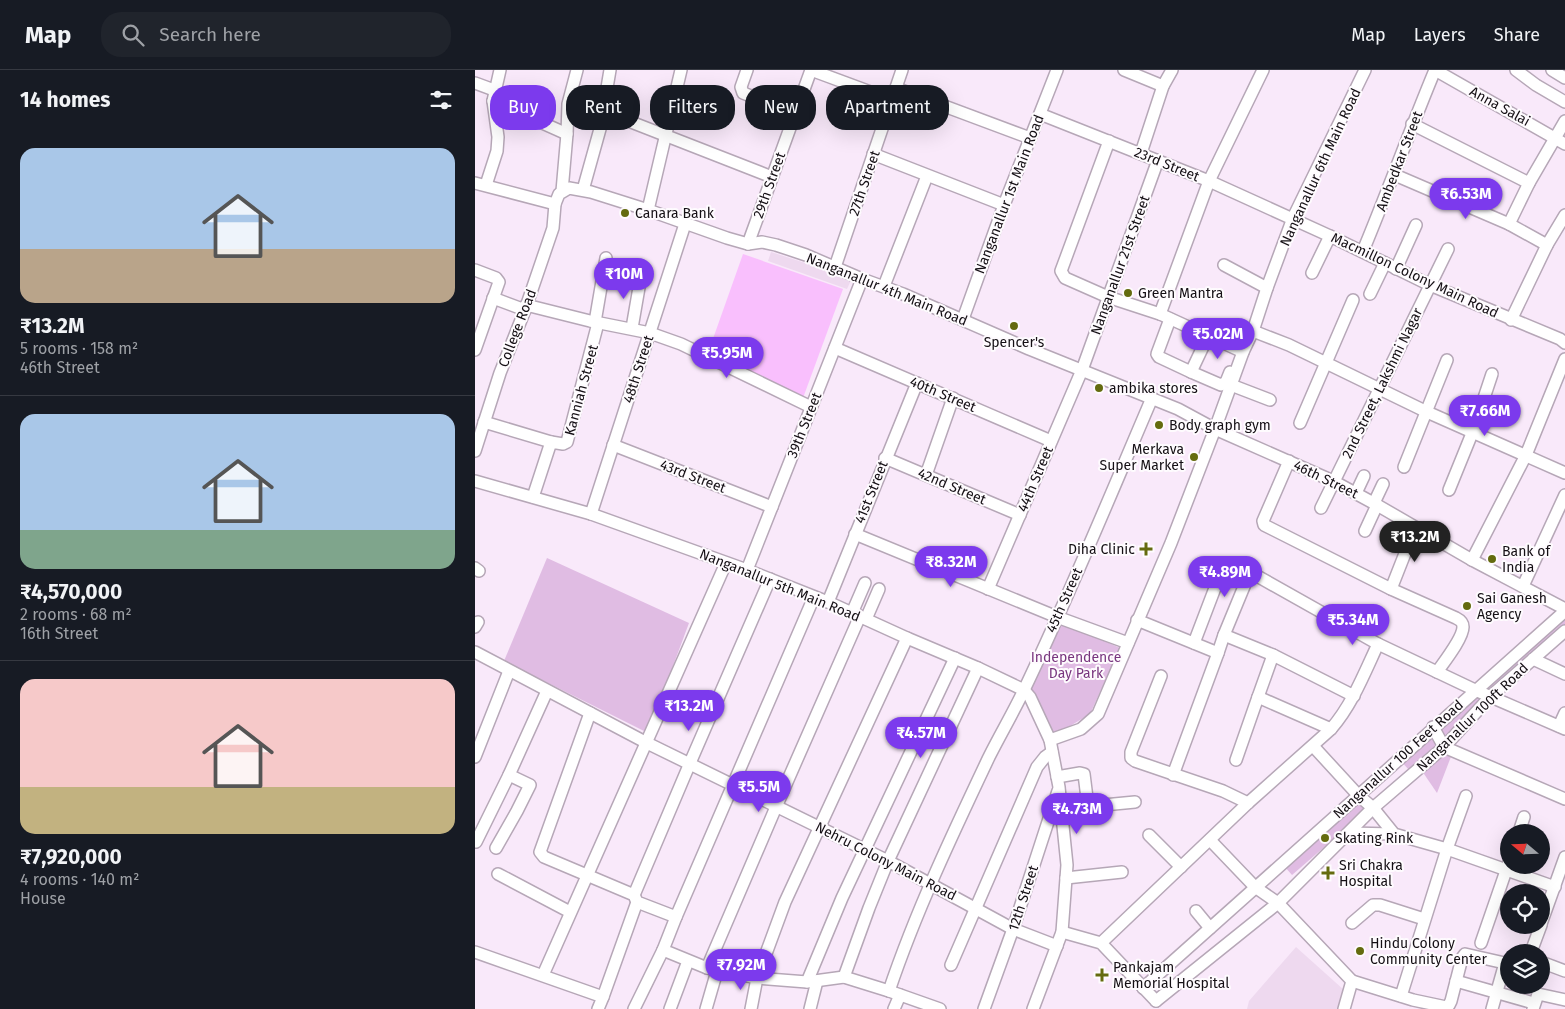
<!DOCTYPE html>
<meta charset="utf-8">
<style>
body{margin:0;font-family:"Fira Sans",sans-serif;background:#20242c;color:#f1f3f6;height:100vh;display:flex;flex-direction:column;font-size:19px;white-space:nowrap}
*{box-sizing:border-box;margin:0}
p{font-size:16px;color:#9ea1a6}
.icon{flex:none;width:28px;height:28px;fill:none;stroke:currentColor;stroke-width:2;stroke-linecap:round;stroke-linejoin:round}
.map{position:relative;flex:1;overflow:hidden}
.drawer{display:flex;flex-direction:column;background:#171b24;width:475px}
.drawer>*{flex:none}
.guide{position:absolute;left:15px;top:15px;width:475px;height:45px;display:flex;gap:10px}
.needle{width:32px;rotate:289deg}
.buttons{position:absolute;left:1025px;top:754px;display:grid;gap:10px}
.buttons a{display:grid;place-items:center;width:50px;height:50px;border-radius:50%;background:#171b24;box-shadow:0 5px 20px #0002;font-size:25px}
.price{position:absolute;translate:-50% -42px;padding:0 11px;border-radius:18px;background:#7c3aed;color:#fff;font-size:16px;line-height:32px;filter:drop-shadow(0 1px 2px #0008)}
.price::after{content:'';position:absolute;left:50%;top:30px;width:15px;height:11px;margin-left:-8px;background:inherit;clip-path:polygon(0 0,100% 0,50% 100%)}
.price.active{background:#222;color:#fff}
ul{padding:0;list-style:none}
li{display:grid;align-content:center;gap:10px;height:265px;padding:0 20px}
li+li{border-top:1px solid #363941}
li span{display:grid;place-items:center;height:155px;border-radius:15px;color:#555}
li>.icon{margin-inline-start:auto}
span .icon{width:90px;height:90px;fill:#fffc;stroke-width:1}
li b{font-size:21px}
h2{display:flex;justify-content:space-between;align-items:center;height:60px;padding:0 20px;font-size:21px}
.chip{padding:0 18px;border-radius:20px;background:#171b24;box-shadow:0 5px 20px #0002;font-size:18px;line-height:45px}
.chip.active{background:#7c3aed;color:#fff}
header{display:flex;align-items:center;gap:30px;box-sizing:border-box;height:70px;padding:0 25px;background:#171b24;border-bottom:1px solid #363941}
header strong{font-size:24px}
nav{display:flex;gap:28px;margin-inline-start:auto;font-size:18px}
.search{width:350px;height:45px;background:#20242c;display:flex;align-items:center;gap:12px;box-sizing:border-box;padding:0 18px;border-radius:20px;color:#9ea1a6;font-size:19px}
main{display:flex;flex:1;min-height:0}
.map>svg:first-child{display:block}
.built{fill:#eed9ef}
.green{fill:#e0bce3}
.water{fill:#f9bffd}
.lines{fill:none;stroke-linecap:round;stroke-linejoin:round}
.minor-casing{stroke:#b6a7b7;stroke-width:14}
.minor{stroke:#fff;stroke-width:11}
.poi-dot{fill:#646b0f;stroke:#fefbfe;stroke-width:2}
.labels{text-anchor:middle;stroke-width:4;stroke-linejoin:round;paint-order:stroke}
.street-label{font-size:14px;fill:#140f14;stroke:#fefbfe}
.poi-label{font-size:14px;fill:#140f14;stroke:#fefbfe;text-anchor:start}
.park-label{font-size:14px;fill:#79367f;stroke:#fefbfe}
</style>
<header>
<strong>Map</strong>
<div class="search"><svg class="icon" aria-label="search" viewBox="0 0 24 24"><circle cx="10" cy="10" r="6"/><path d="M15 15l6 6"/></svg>Search here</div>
<nav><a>Map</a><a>Layers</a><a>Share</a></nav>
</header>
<main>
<section class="drawer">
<h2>14 homes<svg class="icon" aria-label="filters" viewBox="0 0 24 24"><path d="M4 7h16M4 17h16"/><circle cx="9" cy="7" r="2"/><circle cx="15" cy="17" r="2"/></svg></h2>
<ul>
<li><span style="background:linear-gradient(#a9c7e8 65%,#b9a48a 0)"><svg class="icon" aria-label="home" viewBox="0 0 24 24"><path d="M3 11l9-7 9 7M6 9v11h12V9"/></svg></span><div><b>₹13.2M</b><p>5 rooms · 158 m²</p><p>46th Street</p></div></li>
<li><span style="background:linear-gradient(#a9c7e8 75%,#7fa58c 0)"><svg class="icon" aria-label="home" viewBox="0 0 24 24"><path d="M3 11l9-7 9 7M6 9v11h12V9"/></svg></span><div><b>₹4,570,000</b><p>2 rooms · 68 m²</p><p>16th Street</p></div></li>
<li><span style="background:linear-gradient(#f6c9c9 70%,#c2b280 0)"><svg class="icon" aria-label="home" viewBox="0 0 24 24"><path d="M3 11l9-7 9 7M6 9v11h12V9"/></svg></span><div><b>₹7,920,000</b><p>4 rooms · 140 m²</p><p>House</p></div></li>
</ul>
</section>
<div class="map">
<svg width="1090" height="939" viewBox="0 0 1090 939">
<rect width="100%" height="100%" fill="#f9e9fa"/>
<!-- built -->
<g class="built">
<polygon points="296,182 377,208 372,219 293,191"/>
<polygon points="821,877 869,920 863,939 772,939 774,931"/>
</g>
<!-- green -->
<g class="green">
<polygon points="72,488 214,553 173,663 29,591"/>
<polygon points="1090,544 1090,559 1016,624 1004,619"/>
<polygon points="584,551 645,578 615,644 575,668 554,621"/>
<polygon points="1001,623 1012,628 971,671 964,658"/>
<polygon points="958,662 967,674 934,700 925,690"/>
<polygon points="969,681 977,684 962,723 947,701"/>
<polygon points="882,730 892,740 817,805 810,797"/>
</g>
<!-- water -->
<polygon class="water" points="268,184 368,219 328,328 234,280"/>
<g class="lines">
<defs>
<g id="minor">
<polyline points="272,0 266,17 268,23 320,43"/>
<polyline points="649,0 688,16"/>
<polyline points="960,0 1090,74"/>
<polyline points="1041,0 1061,15 1090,32"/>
<polyline points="1077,0 1090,8"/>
<polyline points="0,13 19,20"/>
<polyline points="421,18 555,68"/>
<polyline points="18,31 92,64"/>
<polyline points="565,44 734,111 855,166 955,215 1085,269 1090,273"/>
<polyline points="156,52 297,107"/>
<polyline points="937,54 1054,113"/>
<polyline points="634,71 586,201 590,208 633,227 685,244 768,282"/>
<polyline points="666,83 688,16 697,0"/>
<polyline points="398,84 529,135"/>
<polyline points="920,105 1034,154 1072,175"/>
<polyline points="0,113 80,134"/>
<polyline points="11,115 22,81 23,67 18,31 25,0"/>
<polyline points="108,120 125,59 135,0"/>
<polyline points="87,121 92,64 93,34 102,0"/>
<polyline points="173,140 206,0"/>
<polyline points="1034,154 1054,113 1090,51"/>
<polyline points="273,174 336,0 417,30"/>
<path d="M888 181C913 121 935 60 960 0"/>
<polyline points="749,195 792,218"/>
<polyline points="360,197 427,0"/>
<polyline points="921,199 941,155"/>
<polyline points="0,200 21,208 24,212 0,280"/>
<polyline points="837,203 855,166"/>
<polyline points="409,216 452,106"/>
<polyline points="895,224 910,193"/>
<polyline points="18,228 50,240"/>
<polyline points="51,235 115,251 175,263 206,274 336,337"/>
<polyline points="685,244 734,111 788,0"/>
<polyline points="488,249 529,135 582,0"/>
<polyline points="695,249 682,284 684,287 716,302 733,266"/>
<polyline points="1036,250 1072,175 1090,145"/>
<polyline points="120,252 131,188"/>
<polyline points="157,258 166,206"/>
<polyline points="778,261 814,275 952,342 1090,403"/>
<polyline points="360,278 576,371"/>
<polyline points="716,302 746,315 751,312 755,302"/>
<polyline points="756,315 795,330"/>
<polyline points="9,352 76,372"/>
<polyline points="825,353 878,230"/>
<polyline points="138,375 297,437"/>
<polyline points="0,381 25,303 50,240 78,158 80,134 84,124 94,118 116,122 173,140 252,168 273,174 287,172 301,175 331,185 387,209 428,224 554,279 703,339 740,359 858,411 902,435 997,490 1090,539"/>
<polyline points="410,388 545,445"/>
<path d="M814 391 788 451 789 455 916 519 981 548C985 550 988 552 988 557 988 568 969 592 962 602"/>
<polyline points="929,397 972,290"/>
<polyline points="451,405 478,328"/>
<polyline points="0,411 116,444 272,500 353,532 432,568 503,598 549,620 555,627 575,670 584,717 592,795 587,862 558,939"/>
<polyline points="974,420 998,361 1017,304"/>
<polyline points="881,423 889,406"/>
<polyline points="58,427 76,372 88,374 92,372 123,253"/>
<polyline points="899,433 908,414"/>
<polyline points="846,438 973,179"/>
<polyline points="116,444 210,154"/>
<polyline points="890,461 902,435"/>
<polyline points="380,464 582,547 653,573"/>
<polyline points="997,490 1051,385 1090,289"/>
<polyline points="0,498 4,501"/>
<polyline points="272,500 387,209"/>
<polyline points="1048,516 1090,425"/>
<polyline points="513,519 607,300 683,90"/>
<polyline points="916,519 940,458"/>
<polyline points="353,532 442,313"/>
<polyline points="377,543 390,513"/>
<polyline points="391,549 404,519"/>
<polyline points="662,550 743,583 698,705"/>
<polyline points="0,557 3,552"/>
<polyline points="749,565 775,502"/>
<polyline points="719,573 748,497 754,493 775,502 903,574 1000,620 1090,659"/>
<polyline points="0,582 172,673 413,791 538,859 582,876"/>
<polyline points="743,583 749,565 798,585 879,626"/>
<polyline points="1058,589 1090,604"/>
<polyline points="686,606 656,682 656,688 660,691 748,721 773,733"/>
<polyline points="783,627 798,585"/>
<polyline points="115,643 65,782 69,787 159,825 162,832 201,847 339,527"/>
<polyline points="1084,656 1090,643"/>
<polyline points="958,657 969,677 1090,729"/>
<polyline points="575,670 606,659 623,644 696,473 740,359 768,282 778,261 792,218 818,148 890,0"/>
<polyline points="838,676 883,725 898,738 919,764 972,779 1080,817"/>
<polyline points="0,687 34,601"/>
<polyline points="761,690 783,627 856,659"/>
<polyline points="582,707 605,703 609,704 613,736"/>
<polyline points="587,739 660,732"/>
<polyline points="1044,762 1049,747"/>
<polyline points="874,763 919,764"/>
<polyline points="674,765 706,797"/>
<polyline points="735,770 780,817 803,833 877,911 869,939"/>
<polyline points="1,772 34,705 72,621"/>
<polyline points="21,778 42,741 55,715 34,705"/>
<polyline points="23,804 95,842"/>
<polyline points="591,808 647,802"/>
<polyline points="159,825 215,693 295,509"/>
<polyline points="721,841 735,858"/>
<polyline points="201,847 188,880 232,898 282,908 332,912 369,907 414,921 465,939"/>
<polyline points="877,853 898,835 905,835 949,849"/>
<polyline points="1066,854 1090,787"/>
<polyline points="587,862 626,873 681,931"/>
<path d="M626 873 773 733 856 659C877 635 889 604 903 574"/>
<polyline points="1006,873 1034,792"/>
<polyline points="0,882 128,927 123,939"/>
<polyline points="1056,882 1066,855"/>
<polyline points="1066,892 1090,901"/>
<polyline points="476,895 562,697 570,687 577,682"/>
<polyline points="232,898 301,737 385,546"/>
<polyline points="68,905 251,493"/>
<polyline points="369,907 394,838 413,791 503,598"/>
<polyline points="877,911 938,930 971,937 974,935 976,931 987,888 990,884 1034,894"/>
<polyline points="981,911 1055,932"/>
<polyline points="332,912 367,828 480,588"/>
<polyline points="668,918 1090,541"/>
<path d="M414 921C441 841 478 763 514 687 525 665 538 643 549 620 595 524 635 426 677 328"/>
<polyline points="926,926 972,779 991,726"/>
<polyline points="128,927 162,832"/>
<polyline points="681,931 803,833 898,738 969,677 1016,626 1090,561"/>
<polyline points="159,939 188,880"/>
<polyline points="195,939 213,891"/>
<polyline points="231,939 242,901"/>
<polyline points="276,939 282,908 310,832 432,568"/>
<polyline points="335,939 342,911"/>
<polyline points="419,939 425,925"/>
<polyline points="509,939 538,859 583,721"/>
<polyline points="1017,939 1030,893"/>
<polyline points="1058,939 1063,924 1090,930"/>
</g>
</defs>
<!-- minor casing -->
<use href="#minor" class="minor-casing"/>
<!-- minor -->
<use href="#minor" class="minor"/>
</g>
<!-- markers -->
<g class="poi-dot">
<circle cx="150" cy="143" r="5"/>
<circle cx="653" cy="223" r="5"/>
<circle cx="539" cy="256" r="5"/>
<circle cx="624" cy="318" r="5"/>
<circle cx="684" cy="355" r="5"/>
<circle cx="719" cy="387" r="5"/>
<path d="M668.5 471.5h5v5h5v5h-5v5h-5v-5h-5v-5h5z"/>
<circle cx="1017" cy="489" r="5"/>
<circle cx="992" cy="536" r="5"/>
<circle cx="850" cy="768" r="5"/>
<path d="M850.5 795.5h5v5h5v5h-5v5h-5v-5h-5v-5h5z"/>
<circle cx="885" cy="881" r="5"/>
<path d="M624.5 897.5h5v5h5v5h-5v5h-5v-5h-5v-5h5z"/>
</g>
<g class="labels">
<!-- street labels -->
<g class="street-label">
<text transform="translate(1025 36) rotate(29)" y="5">Anna Salai</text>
<text transform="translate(924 91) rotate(-69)" y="5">Ambedkar Street</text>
<text transform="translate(692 94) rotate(22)" y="5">23rd Street</text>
<text transform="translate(845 97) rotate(-65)" y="5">Nanganallur 6th Main Road</text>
<text transform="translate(389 113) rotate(-71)" y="5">27th Street</text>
<text transform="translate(294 115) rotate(-70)" y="5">29th Street</text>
<text transform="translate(534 124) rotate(-69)" y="5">Nanganallur 1st Main Road</text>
<text transform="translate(645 195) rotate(-70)" y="5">Nanganallur 21st Street</text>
<text transform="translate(940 205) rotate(25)" y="5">Macmillon Colony Main Road</text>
<text transform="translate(412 219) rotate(22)" y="5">Nanganallur 4th Main Road</text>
<text transform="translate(42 258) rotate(-69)" y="5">College Road</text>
<text transform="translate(163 299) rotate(-72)" y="5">48th Street</text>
<text transform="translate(907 313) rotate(-64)" y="5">2nd Street, Lakshmi Nagar</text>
<text transform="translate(106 320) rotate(-75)" y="5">Kanniah Street</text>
<text transform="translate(468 324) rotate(23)" y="5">40th Street</text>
<text transform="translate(329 355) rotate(-68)" y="5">39th Street</text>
<text transform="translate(218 406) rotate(21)" y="5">43rd Street</text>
<text transform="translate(560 409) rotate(-67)" y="5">44th Street</text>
<text transform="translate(851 409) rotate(26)" y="5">46th Street</text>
<text transform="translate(477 416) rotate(23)" y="5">42nd Street</text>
<text transform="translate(396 422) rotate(-68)" y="5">41st Street</text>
<text transform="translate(305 515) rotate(22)" y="5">Nanganallur 5th Main Road</text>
<text transform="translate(589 530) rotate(-66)" y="5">45th Street</text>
<text transform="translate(997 647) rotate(-44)" y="5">Nanganallur 100ft Road</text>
<text transform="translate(923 689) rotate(-42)" y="5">Nanganallur 100 Feet Road</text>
<text transform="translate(411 791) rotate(27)" y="5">Nehru Colony Main Road</text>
<text transform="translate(548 828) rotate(-72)" y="5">12th Street</text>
</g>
<!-- poi labels -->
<g class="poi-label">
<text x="160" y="148">Canara Bank</text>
<text x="663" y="228">Green Mantra</text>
<text x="539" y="277" text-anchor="middle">Spencer's</text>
<text x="634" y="323">ambika stores</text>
<text x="694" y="360">Body graph gym</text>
<text x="709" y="384" text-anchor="end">Merkava<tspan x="709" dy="16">Super Market</tspan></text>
<text x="660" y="484" text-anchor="end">Diha Clinic</text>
<text x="1027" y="486">Bank of<tspan x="1027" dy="16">India</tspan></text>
<text x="1002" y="533">Sai Ganesh<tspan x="1002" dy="16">Agency</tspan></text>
<text x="860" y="773">Skating Rink</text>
<text x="864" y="800">Sri Chakra<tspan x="864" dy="16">Hospital</tspan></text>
<text x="895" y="878">Hindu Colony<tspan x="895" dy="16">Community Center</tspan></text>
<text x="638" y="902">Pankajam<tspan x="638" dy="16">Memorial Hospital</tspan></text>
</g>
<!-- park labels -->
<g class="park-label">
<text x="601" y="592">Independence<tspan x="601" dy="16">Day Park</tspan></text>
</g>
</g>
</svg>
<div class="buttons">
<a><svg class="needle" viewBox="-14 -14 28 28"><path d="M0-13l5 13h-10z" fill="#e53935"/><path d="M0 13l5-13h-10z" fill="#9ea1a6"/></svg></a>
<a><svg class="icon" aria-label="locate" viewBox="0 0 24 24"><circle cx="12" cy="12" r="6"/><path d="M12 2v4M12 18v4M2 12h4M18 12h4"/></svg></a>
<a><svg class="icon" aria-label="layers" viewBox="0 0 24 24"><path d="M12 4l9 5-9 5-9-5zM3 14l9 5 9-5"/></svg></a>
</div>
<b class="price" style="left:991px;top:150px">₹6.53M</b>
<b class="price" style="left:149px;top:230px">₹10M</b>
<b class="price" style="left:743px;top:290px">₹5.02M</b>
<b class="price" style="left:252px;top:309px">₹5.95M</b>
<b class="price" style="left:1010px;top:367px">₹7.66M</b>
<b class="price active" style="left:940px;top:493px">₹13.2M</b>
<b class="price" style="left:476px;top:518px">₹8.32M</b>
<b class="price" style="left:750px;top:528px">₹4.89M</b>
<b class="price" style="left:878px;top:576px">₹5.34M</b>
<b class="price" style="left:214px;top:662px">₹13.2M</b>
<b class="price" style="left:446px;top:689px">₹4.57M</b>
<b class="price" style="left:284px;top:743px">₹5.5M</b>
<b class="price" style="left:602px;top:765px">₹4.73M</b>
<b class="price" style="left:266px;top:921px">₹7.92M</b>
<div class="guide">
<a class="chip active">Buy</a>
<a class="chip">Rent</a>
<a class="chip">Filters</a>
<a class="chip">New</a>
<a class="chip">Apartment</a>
</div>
</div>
</main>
